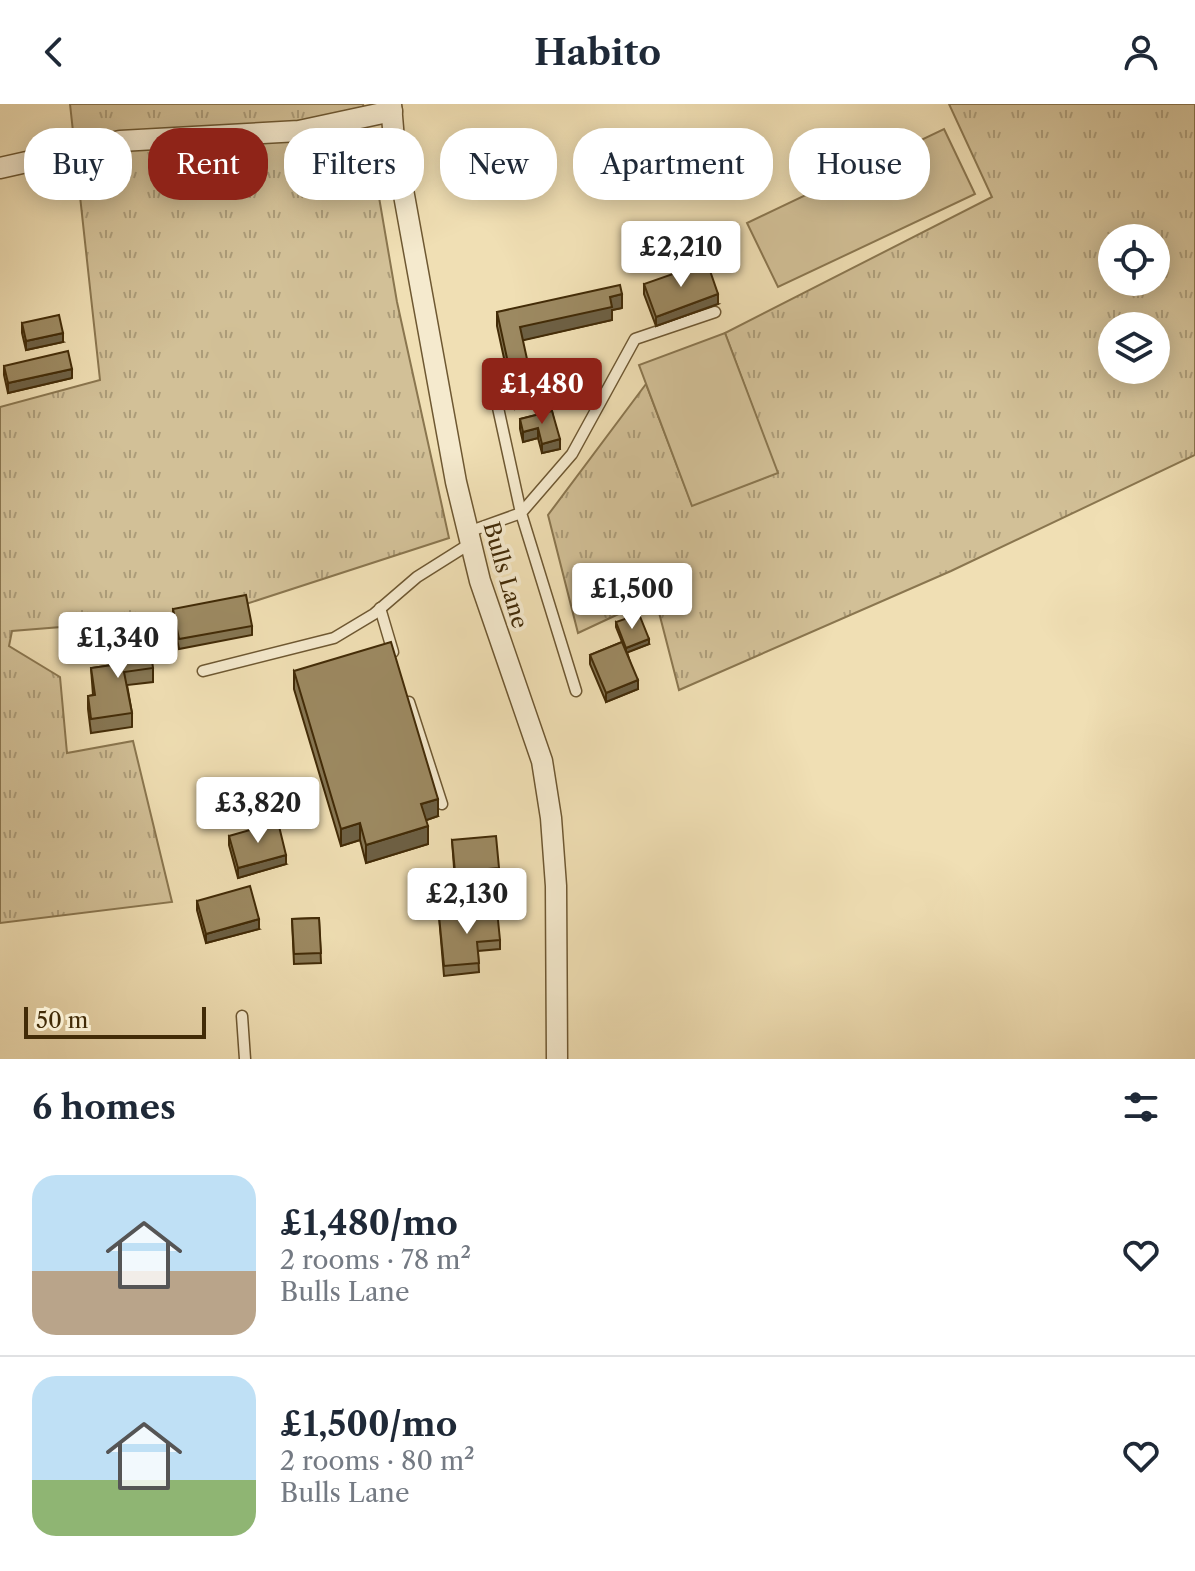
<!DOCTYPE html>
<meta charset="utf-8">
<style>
body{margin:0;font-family:"Libre Caslon Text",serif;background:#f6f6f7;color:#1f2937;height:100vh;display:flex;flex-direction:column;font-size:30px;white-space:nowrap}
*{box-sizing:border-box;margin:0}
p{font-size:26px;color:#747a83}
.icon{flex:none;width:44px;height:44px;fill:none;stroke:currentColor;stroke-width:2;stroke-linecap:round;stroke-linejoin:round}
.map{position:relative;height:955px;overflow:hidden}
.sheet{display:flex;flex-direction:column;background:#fff;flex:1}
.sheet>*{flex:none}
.banner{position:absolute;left:24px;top:24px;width:1148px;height:72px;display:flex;gap:16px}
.tools{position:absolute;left:1098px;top:120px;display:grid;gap:16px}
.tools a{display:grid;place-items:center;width:72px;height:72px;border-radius:50%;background:#fff;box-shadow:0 4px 20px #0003;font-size:40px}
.scale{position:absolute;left:24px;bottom:20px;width:182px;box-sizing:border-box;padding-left:8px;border:4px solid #422b07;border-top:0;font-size:22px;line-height:28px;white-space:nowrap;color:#422b07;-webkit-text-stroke:6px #f5eace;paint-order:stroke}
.price{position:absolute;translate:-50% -68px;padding:0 18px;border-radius:8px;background:#fff;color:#222;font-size:26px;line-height:52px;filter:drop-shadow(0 2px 4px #0008)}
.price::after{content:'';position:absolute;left:50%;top:48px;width:24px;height:18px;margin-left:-12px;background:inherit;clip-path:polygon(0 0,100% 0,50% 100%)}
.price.selected{background:#8f2418;color:#fff}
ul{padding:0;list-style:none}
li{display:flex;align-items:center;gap:24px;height:200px;padding:0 32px}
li+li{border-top:2px solid #e0e1e3}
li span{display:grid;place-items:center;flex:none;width:224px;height:160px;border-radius:24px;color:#555}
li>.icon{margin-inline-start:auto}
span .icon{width:96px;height:96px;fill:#fffc;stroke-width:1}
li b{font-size:34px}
h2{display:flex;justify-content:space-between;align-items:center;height:96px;padding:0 32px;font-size:34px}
.pill{padding:0 28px;border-radius:32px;background:#fff;box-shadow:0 4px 20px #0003;font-size:28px;line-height:72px}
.pill.selected{background:#8f2418;color:#fff}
header{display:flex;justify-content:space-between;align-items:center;height:104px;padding:0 32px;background:#fff;font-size:36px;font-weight:800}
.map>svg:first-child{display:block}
.grass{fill:url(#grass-tufts);stroke:#8a764f;stroke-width:2;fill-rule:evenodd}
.pitch{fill:#d2c097;stroke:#8a764f;stroke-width:2}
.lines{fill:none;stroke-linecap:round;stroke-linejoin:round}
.service-casing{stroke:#6e5832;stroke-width:13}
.minor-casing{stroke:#6e5832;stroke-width:23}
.service{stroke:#f5eace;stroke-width:10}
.minor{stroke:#f5eace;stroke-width:20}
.wall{fill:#867653;stroke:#422b07;stroke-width:2}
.shaded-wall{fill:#6d6044;stroke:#422b07;stroke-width:2}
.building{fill:#9c8961;stroke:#422b07;stroke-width:2}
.labels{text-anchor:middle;stroke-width:8;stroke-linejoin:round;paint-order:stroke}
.street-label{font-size:22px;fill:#422b07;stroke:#f5eace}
</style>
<header><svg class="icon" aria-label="back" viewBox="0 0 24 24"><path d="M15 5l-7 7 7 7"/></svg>Habito<svg class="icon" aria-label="person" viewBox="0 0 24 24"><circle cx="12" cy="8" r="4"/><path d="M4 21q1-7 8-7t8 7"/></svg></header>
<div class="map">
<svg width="1195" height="955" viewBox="0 0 1195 955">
<defs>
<pattern id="grass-tufts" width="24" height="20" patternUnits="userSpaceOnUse" patternTransform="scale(2)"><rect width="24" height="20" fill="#d2c097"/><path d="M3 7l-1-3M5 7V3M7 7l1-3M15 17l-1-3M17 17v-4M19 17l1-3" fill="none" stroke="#ac9c79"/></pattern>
</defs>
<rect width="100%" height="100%" fill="#f0dfb4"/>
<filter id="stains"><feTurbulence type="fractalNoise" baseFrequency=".0025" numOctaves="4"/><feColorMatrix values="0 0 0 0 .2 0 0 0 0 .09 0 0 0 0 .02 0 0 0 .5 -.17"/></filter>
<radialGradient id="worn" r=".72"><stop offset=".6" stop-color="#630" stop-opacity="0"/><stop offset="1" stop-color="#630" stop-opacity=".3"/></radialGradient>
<!-- grass -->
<g class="grass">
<polygon points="70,0 363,0 397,198 449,434 246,500 173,514 12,527 9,542 60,573 67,649 133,637 172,798 0,819 0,303 100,276"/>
<path d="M949 0H1195V351L951 467 679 586 655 493 578 529 548 411 646 280 692 401 777 369 725 229 992 93ZM1112 134H1156V178H1112ZM1112 222H1156V266H1112Z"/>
</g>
<!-- pitch -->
<g class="pitch">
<polygon points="944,25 975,90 778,183 747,119"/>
<polygon points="725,229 778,369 692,402 639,261"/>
</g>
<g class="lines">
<defs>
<g id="service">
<polyline points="468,428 521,409 490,267"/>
<polyline points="380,504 393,548"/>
<polyline points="203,567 334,534 374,510 417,473 471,439"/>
<polyline points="576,587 521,409 572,350 635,235 715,208"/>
<polyline points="409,598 442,700"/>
<polyline points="242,912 245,955"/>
</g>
<g id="minor">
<polyline points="391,0 394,36 456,378 480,477 542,657 551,714 556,782 557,955"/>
<polyline points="0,64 120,37 299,27 392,7"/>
</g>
</defs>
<!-- service casing -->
<use href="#service" class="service-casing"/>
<!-- minor casing -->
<use href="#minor" class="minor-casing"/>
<!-- service -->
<use href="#service" class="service"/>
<!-- minor -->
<use href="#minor" class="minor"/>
</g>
<!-- wall -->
<g class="wall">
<polygon points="644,180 718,200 656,222 644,190"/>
<polygon points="622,204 612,206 612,216 522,236 534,301 515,305 497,222 497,208"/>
<polygon points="22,219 63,238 26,246 22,229"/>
<polygon points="4,262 72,274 8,289 4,271"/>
<polygon points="552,307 560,345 542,349 538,334 523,338 520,325 520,315"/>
<polygon points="173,505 252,522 252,531 179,545 173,514"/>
<polygon points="616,518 649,540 627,548 638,585 606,598 590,560 590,551 622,538 616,523"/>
<polygon points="123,536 153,564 153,578 127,581 132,609 132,623 91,629 88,605 88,592 93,591 91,564 112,561 112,555 124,553"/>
<polygon points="294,567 438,712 426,716 428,740 366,759 360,736 341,742 294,585"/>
<polygon points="229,732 286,760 238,774 229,741"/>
<polygon points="452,736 499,764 499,773 455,777"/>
<polygon points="197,797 259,825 206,839 197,806"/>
<polygon points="439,812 500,836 500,845 478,847 479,868 444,872"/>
<polygon points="319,814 321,859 294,860 292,815"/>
</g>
<!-- shaded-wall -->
<g class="shaded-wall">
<polygon points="622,190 622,204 612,206 612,216 520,237 520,223 610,193"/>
<polygon points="718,190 718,200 656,222 656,213"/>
<polygon points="63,229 63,238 26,246 26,237"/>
<polygon points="72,265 72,274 8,289 8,279"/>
<polygon points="534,287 534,301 515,305 515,291"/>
<polygon points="538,324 538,334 523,338 523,328"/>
<polygon points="560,335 560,345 542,349 542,340"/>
<polygon points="649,535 649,540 626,549 626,544"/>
<polygon points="638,576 638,585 606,598 606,589"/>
<polygon points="438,695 438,712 421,718 421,700"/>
<polygon points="360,719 360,736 341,742 341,725"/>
<polygon points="428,722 428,740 366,759 366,741"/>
<polygon points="286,751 286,760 238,774 238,764"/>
<polygon points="259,815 259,825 206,839 206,830"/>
</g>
<!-- building -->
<g class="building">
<polygon points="707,158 718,190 656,213 644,180"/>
<polygon points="620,181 622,190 610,193 612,203 520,223 534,287 515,291 497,208"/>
<polygon points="59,211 63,229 26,237 22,219"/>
<polygon points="68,247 72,265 8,279 4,262"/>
<polygon points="552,307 560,335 542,340 538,324 523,328 520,315"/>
<polygon points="246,491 252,522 179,535 173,505"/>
<polygon points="639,510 649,535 626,544 616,518"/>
<polygon points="149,533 153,564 124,568 132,609 91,615 88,592 95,591 91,564 113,561 112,555 126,553 123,536"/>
<polygon points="391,538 438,695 421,700 428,722 366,741 360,719 341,725 294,567"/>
<polygon points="622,538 638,576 606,589 590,551"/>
<polygon points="278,718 286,751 238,764 229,732"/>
<polygon points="496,732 499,764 455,768 452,736"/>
<polygon points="250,782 259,815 206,830 197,797"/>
<polygon points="497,806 500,836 477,838 479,859 444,862 439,812"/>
<polygon points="319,814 321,849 294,850 292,815"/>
</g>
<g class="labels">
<!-- street labels -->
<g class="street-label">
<text transform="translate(506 471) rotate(74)" y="8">Bulls Lane</text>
</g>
</g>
<rect width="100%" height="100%" filter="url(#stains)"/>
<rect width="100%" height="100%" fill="url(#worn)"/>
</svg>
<div class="tools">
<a><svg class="icon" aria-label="locate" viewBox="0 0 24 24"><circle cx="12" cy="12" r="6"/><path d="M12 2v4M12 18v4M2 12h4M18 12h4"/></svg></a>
<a><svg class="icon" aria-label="layers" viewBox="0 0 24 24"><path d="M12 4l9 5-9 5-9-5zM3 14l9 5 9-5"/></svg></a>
</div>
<div class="scale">50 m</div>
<b class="price" style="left:681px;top:185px">£2,210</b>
<b class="price selected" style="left:542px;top:322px">£1,480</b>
<b class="price" style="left:632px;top:527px">£1,500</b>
<b class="price" style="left:118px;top:576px">£1,340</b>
<b class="price" style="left:258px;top:741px">£3,820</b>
<b class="price" style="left:467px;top:832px">£2,130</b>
<div class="banner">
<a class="pill">Buy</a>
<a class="pill selected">Rent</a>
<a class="pill">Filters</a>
<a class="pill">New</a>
<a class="pill">Apartment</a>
<a class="pill">House</a>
</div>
</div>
<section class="sheet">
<h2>6 homes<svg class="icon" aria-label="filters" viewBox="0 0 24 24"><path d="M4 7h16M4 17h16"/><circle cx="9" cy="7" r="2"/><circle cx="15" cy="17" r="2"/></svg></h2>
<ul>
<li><span style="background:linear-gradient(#bfe0f5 60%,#b9a48a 0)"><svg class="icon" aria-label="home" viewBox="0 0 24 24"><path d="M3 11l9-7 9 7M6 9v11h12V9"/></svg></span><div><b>£1,480/mo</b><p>2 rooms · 78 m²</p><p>Bulls Lane</p></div><svg class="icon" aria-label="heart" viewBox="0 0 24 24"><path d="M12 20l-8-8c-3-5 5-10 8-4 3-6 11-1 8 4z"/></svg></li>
<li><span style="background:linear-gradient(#bfe0f5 65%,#8fb573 0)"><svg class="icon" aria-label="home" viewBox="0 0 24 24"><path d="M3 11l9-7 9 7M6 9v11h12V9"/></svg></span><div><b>£1,500/mo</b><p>2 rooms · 80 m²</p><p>Bulls Lane</p></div><svg class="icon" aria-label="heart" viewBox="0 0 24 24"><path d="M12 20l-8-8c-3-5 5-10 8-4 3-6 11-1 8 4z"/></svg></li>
</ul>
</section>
